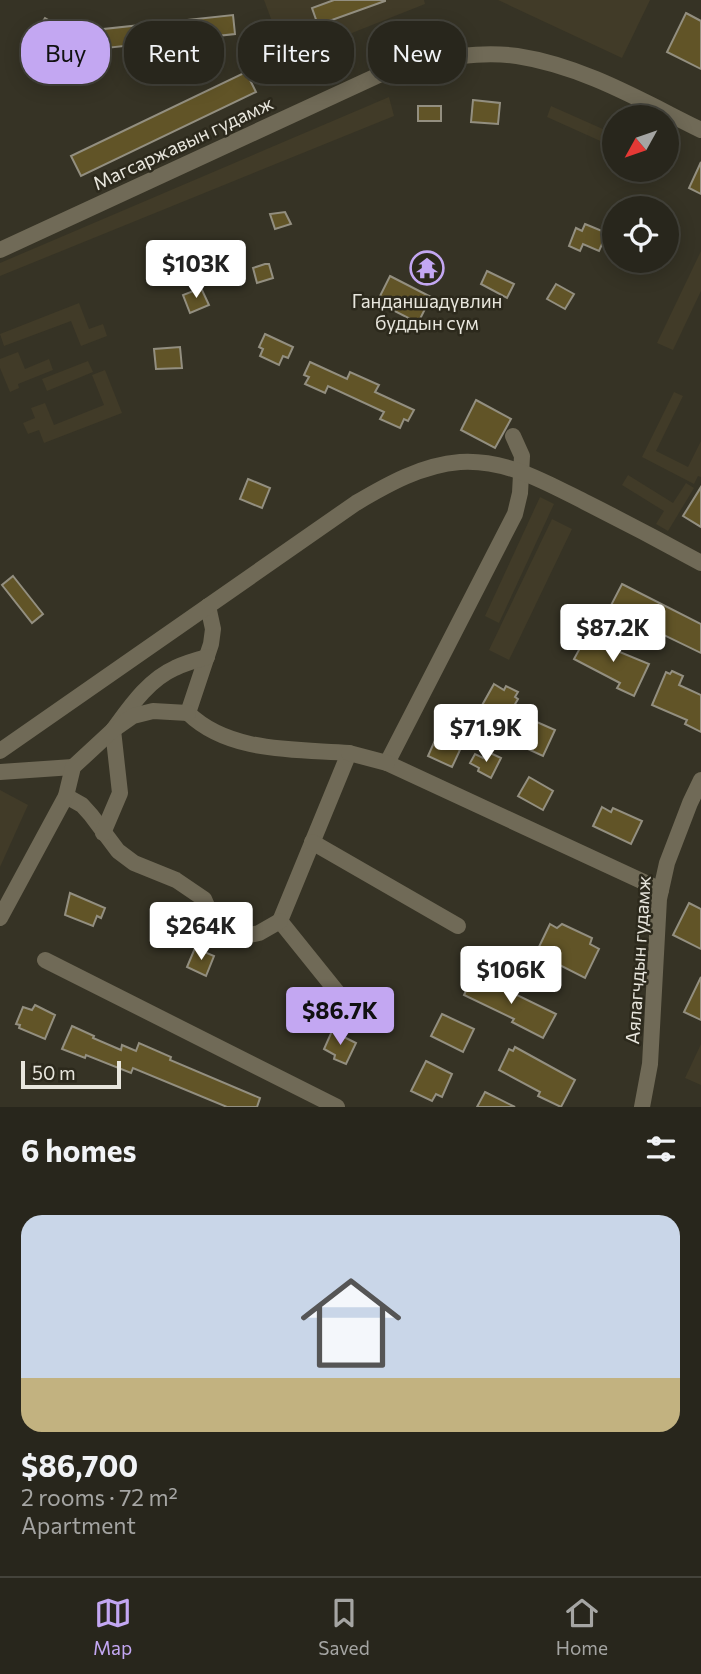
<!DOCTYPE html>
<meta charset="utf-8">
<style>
body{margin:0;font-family:Commissioner,sans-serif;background:#343229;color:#f1f3f6;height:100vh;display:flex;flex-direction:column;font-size:26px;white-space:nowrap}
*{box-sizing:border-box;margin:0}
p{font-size:23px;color:#a5a5a3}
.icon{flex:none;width:38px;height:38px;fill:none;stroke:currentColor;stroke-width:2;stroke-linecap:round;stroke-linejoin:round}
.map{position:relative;height:1107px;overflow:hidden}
.drawer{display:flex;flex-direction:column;background:#28261c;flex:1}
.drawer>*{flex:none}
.guide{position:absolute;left:21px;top:21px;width:660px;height:63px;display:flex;gap:14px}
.needle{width:46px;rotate:230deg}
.fabs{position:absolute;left:602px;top:105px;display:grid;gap:14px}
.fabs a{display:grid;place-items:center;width:77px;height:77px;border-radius:50%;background:#28261c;box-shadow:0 4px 18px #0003,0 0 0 2px #44433b;font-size:35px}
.scale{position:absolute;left:21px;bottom:18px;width:100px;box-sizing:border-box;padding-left:7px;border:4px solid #e8e6dd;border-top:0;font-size:19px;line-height:24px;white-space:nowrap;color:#e8e6dd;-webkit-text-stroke:5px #2c291c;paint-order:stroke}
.price{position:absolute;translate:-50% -60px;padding:0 16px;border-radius:7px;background:#fff;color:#222;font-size:23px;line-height:46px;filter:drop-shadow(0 2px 4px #0008)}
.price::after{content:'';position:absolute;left:50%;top:42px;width:21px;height:16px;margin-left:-10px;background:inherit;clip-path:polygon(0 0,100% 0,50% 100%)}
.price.current{background:#c3a7f2;color:#111}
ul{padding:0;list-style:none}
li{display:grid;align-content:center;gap:14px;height:371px;padding:0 21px}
li span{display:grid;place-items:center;height:217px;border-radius:21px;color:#555}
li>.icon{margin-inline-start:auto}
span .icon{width:126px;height:126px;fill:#fffc;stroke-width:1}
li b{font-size:30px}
h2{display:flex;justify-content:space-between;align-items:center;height:84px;padding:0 21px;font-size:30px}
.tag{padding:0 24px;border-radius:28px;background:#28261c;box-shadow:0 4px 18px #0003,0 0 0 2px #44433b;font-size:24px;line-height:63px}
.tag.current{background:#c3a7f2;color:#111}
.tabs{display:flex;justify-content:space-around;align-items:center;height:98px;border-top:2px solid #44433b;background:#28261c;font-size:19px;color:#a5a5a3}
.tabs a{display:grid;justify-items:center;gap:4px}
.tabs .current{color:#c3a7f2}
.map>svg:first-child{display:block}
.built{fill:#413b28}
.building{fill:#615427;stroke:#938f80;stroke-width:2}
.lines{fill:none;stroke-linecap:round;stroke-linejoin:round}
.minor{stroke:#706a57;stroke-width:16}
.labels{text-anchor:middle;stroke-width:5;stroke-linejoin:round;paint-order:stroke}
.street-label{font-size:19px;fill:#e8e6dd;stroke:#2c291c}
.poi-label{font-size:19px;fill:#e8e6dd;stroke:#2c291c}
</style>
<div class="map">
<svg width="701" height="1107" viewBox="0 0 701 1107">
<rect width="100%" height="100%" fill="#363325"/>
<!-- built -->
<g class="built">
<polygon points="264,0 424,0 425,4 294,56 281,22 273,24"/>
<polygon points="498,0 650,0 622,58"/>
<polygon points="389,97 394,116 0,276 0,263"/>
<polygon points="551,106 614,134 614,152 606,148 607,144 547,117"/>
<polygon points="701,251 701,291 673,350 657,343"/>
<polygon points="79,303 89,329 103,324 107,336 81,346 71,321 4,346 0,334"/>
<polygon points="18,352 25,369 49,359 53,370 18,384 19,388 10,392 0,368 0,359"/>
<polygon points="88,361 93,372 47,391 42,379"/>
<polygon points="105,370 122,413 44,443 39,430 28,434 23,423 35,418 31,408 45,403 54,425 104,405 92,375"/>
<polygon points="674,392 683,396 656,451 688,467 701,441 701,477 698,476 694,484 642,457"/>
<polygon points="628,475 673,503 686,483 694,488 668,531 656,524 664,511 622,485"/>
<polygon points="540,497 554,504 499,623 485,616"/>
<polygon points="552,519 572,529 509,660 489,650"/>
<polygon points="0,790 28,805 0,867"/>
<polygon points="701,1044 701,1085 685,1078"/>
</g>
<!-- building -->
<g class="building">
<polygon points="334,0 385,0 385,1 318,25 312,8"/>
<polygon points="686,13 701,21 701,69 667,52"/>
<polygon points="233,15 235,34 106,48 104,29"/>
<polygon points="45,18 62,28 55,39 38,29"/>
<polygon points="246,72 256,92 81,176 71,156"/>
<polygon points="473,100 500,103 498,124 471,122"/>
<rect x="418" y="106" width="23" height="15"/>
<polygon points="701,162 701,194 689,188"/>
<polygon points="285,212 291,224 275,229 270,214"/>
<polygon points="585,224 607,233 599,251 583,244 580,251 569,246 576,228 582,231"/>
<polygon points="265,264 269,264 273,278 257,283 253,268"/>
<polygon points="487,271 514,284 507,298 481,284"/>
<polygon points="390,276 431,297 418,323 377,302"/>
<polygon points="556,284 574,294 565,309 547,299"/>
<polygon points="201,288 209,305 190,313 183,295"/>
<polygon points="265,334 293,347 288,358 283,356 279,365 260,356 263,349 259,347"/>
<polygon points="180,347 182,368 156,369 154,349"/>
<polygon points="310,362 347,379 350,372 379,385 375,392 414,410 408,421 404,419 400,428 380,419 384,412 328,386 325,393 305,384 309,377 304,375"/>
<polygon points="476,400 511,419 495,448 461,430"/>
<polygon points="248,479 270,488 262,508 240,499"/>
<polygon points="701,487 701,527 683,516"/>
<polygon points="13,576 43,614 32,623 2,585"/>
<polygon points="622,584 701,624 701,653 633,620 630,627 606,615"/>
<polygon points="586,637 599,643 601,638 612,644 610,648 649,664 634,696 617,688 620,683 574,659"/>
<polygon points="672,671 683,676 679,685 701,695 701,732 685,724 687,720 652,705 666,672 670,674"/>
<polygon points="494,684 504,690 506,686 518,692 515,697 518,699 500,730 476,716"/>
<polygon points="530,719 555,730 543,756 519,745"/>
<polygon points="436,738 460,750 452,767 428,756"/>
<polygon points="486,751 501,758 491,778 478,771 479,768 470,763 475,754 483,758"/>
<polygon points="529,777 553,791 543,810 518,796"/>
<polygon points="602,807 611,812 613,808 642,821 631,844 593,826"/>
<polygon points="70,893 105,908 101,918 97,916 93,926 65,915"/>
<polygon points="689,903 701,909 701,949 673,935"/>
<polygon points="550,924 557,928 562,924 592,938 590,944 599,949 585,978 536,953"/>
<polygon points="195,948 214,956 206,976 187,967"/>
<polygon points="474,974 556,1014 543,1038 512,1022 514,1019 464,995"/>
<polygon points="701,977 701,1020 684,1012"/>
<polygon points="35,1005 55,1015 45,1039 19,1028 20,1025 16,1024 23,1007 32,1010"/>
<polygon points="442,1014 474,1029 463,1052 431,1036"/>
<polygon points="72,1026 94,1036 93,1038 121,1050 122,1045 136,1051 139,1043 171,1057 170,1060 260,1098 257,1107 227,1107 133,1068 131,1073 86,1055 85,1058 62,1049"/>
<polygon points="332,1031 356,1043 346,1064 334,1059 335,1055 324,1049"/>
<polygon points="515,1047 575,1080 561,1107 538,1096 540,1092 499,1070 509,1049 513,1051"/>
<polygon points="426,1061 452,1074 442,1097 436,1094 432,1101 411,1091"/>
<polygon points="485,1092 515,1107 477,1107"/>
</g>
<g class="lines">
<!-- minor -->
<g class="minor">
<path d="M0 250 394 68C434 60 476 50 517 56 583 66 642 101 701 130"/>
<polyline points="513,436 522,456 520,493 515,514 387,763 661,890"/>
<path d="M208 606 213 629 211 644 188 713C229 753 295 749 349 753L280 921 350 1008"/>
<path d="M0 751 356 503C388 484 422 465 460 462 507 459 547 483 587 503 625 522 663 542 701 563"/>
<polyline points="349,753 387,763"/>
<polyline points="0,772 73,767"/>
<polyline points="66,796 82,805 91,815 118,851 134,863 176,880 204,899 213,920 221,928 245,936 259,933 280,921"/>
<path d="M103 833 120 793 113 730C130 707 148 680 175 668 185 663 196 660 207 657"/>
<polyline points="312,842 458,926"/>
<polyline points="0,918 66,796 73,767 113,730 133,716 153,711 188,713"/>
<polyline points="45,960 337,1107"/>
<polyline points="642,1107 650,1064 659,899 667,863 690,803 701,780"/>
</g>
</g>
<!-- icons -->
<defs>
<symbol id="temple-ring" viewBox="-11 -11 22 22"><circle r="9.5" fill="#2c291c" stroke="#c3a7f2" stroke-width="1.5"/><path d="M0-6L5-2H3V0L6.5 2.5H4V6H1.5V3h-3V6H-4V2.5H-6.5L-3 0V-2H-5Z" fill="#c3a7f2"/></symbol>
</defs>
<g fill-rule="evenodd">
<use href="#temple-ring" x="408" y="249" width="38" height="38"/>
</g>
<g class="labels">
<!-- street labels -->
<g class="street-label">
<text transform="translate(183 143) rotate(-25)" y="7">Магсаржавын гудамж</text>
<text transform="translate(638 960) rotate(-86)" y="7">Аялагчдын гудамж</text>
</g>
<!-- poi labels -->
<g class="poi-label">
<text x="427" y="308">Ганданшадүвлин<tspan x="427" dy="22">буддын сүм</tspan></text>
</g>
</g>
</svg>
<div class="fabs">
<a><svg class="needle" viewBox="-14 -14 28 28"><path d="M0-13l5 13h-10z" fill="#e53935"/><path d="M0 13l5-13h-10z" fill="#a5a5a3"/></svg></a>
<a><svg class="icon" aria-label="locate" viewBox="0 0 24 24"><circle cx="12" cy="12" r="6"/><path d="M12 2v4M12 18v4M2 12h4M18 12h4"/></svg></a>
</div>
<div class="scale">50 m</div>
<b class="price" style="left:196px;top:300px">$103K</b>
<b class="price" style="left:613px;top:664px">$87.2K</b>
<b class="price" style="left:486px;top:764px">$71.9K</b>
<b class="price" style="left:201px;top:962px">$264K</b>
<b class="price" style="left:511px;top:1006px">$106K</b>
<b class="price current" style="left:340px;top:1047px">$86.7K</b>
<div class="guide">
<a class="tag current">Buy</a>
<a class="tag">Rent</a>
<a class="tag">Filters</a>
<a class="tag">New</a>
</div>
</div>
<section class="drawer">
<h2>6 homes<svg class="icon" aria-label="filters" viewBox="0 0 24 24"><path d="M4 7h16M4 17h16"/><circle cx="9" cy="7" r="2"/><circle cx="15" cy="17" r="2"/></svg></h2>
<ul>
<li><span style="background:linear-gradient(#c9d6e8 75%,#c2b280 0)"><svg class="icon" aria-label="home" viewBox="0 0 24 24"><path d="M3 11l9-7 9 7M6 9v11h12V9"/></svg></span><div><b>$86,700</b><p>2 rooms · 72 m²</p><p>Apartment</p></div></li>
</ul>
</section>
<nav class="tabs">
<a class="current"><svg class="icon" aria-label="map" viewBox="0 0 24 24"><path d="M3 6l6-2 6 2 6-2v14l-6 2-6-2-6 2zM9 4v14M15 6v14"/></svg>Map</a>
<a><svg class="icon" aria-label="saved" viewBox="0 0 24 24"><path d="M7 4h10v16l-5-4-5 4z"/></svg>Saved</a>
<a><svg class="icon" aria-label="home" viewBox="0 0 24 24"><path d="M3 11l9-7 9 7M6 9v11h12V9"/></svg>Home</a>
</nav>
